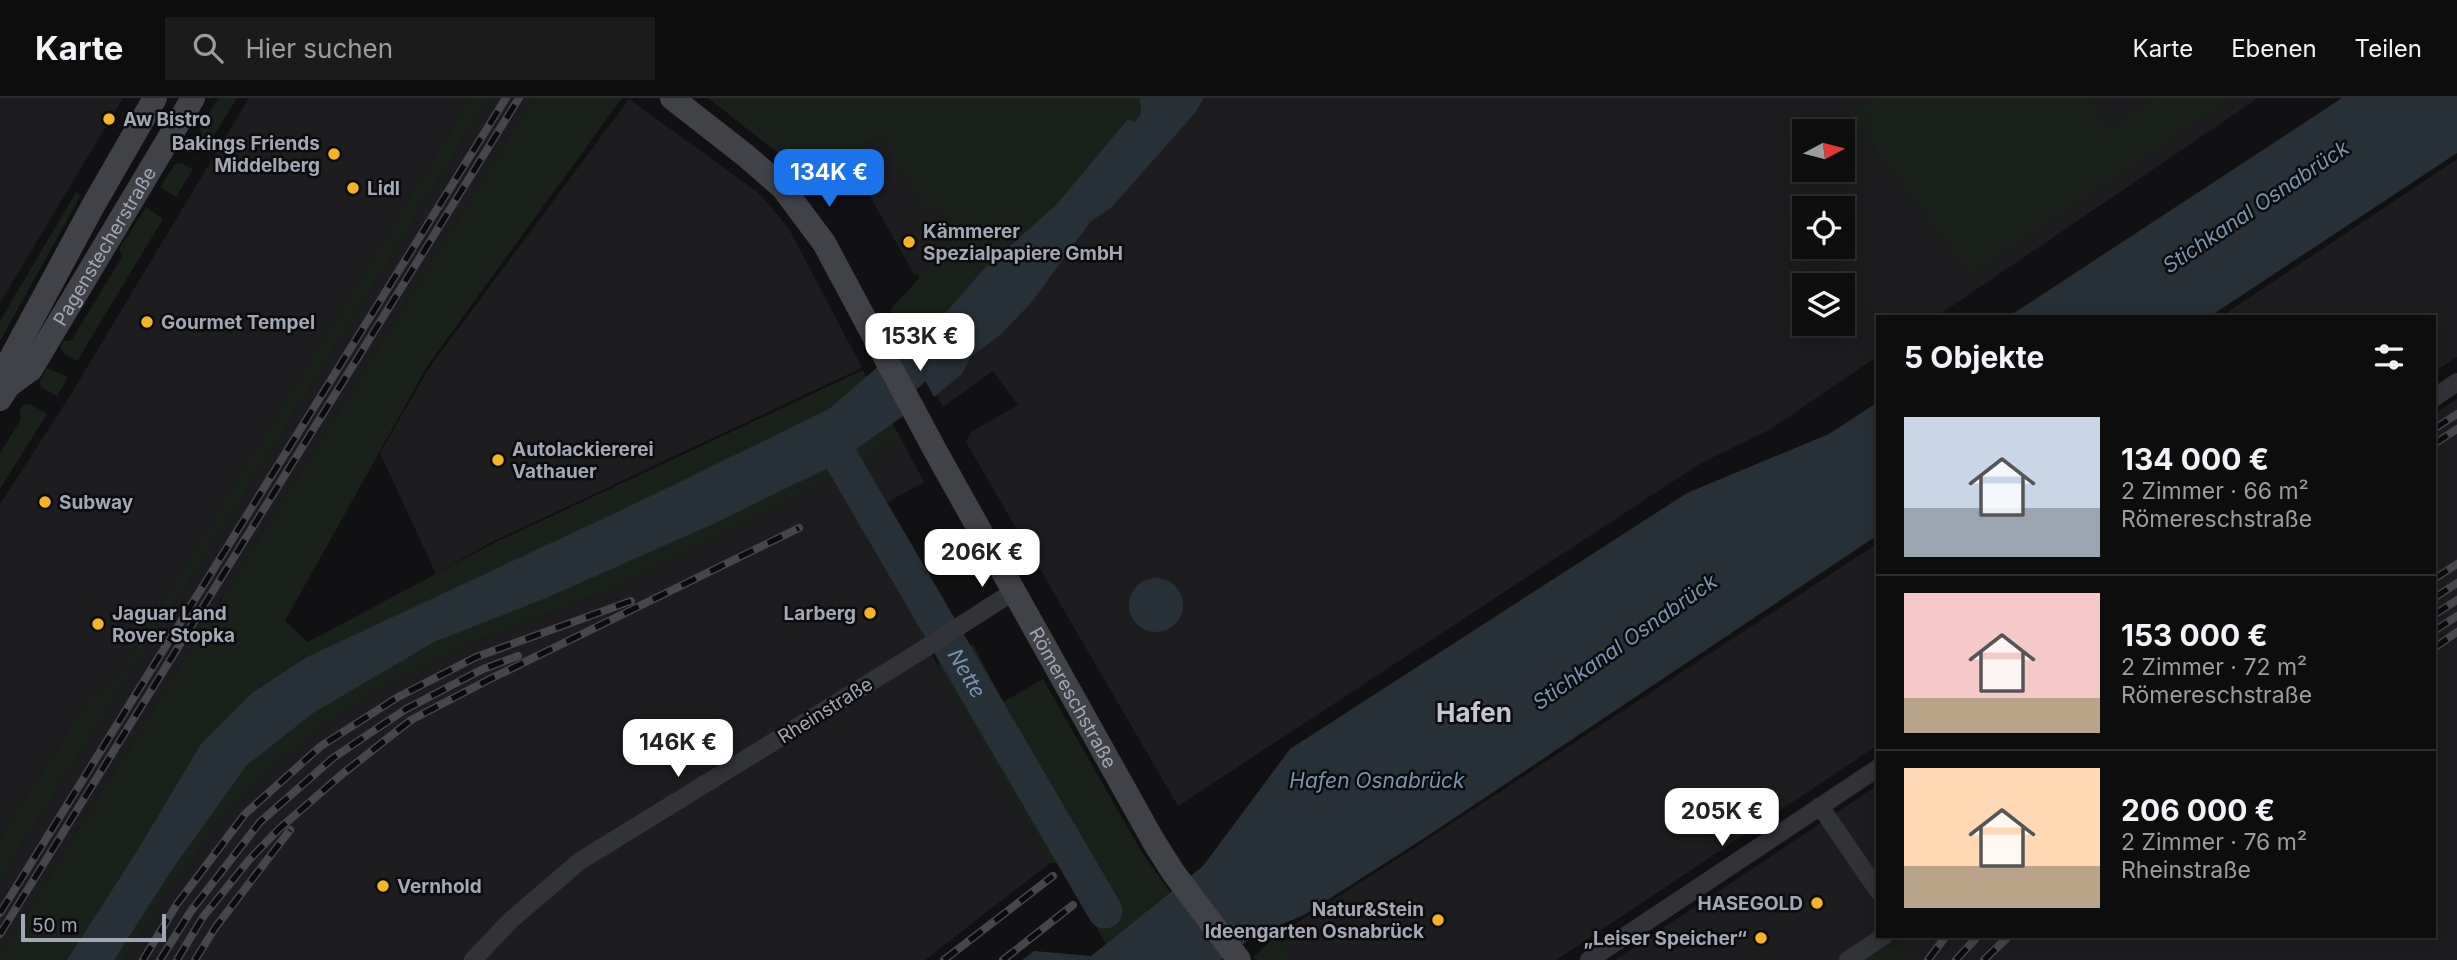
<!DOCTYPE html>
<html lang="de">
<meta charset="utf-8">
<style>
body{margin:0;font-family:Inter,sans-serif;background:#1b1b1c;color:#f1f3f6;height:100vh;display:flex;flex-direction:column;font-size:26px;white-space:nowrap}
*{box-sizing:border-box;margin:0}
p{font-size:23px;color:#9a9c9e}
.icon{flex:none;width:38px;height:38px;fill:none;stroke:currentColor;stroke-width:2;stroke-linecap:round;stroke-linejoin:round}
.map{position:relative;flex:1;overflow:hidden}
.drawer{position:absolute;left:1876px;top:217px;width:560px;height:623px;display:flex;flex-direction:column;background:#0d0d0e;border-radius:0px;box-shadow:0 4px 18px #0003,0 0 0 2px #2d2d2e}
.drawer>*{flex:none}
.needle{width:46px;rotate:83deg}
.controls{position:absolute;left:1792px;top:21px;display:grid;gap:14px}
.controls a{display:grid;place-items:center;width:63px;height:63px;border-radius:0px;background:#0d0d0e;box-shadow:0 4px 18px #0003,0 0 0 2px #2d2d2e;font-size:35px}
.scale{position:absolute;left:21px;bottom:18px;width:145px;box-sizing:border-box;padding-left:7px;border:4px solid #a2a7b4;border-top:0;font-size:19px;line-height:24px;white-space:nowrap;color:#a2a7b4;-webkit-text-stroke:5px #0c0c0e;paint-order:stroke}
.price{position:absolute;translate:-50% -60px;padding:0 16px;border-radius:14px;background:#fff;color:#222;font-size:23px;line-height:46px;filter:drop-shadow(0 2px 4px #0008)}
.price::after{content:'';position:absolute;left:50%;top:42px;width:21px;height:16px;margin-left:-10px;background:inherit;clip-path:polygon(0 0,100% 0,50% 100%)}
.price.on{background:#1a73e8;color:#fff}
ul{padding:0;list-style:none}
li{display:flex;align-items:center;gap:21px;height:175px;padding:0 28px}
li+li{border-top:2px solid #2d2d2e}
li span{display:grid;place-items:center;flex:none;width:196px;height:140px;border-radius:0px;color:#555}
li>.icon{margin-inline-start:auto}
span .icon{width:84px;height:84px;fill:#fffc;stroke-width:1}
li b{font-size:30px}
h2{display:flex;justify-content:space-between;align-items:center;height:84px;padding:0 28px;font-size:30px}
header{display:flex;align-items:center;gap:42px;box-sizing:border-box;height:98px;padding:0 35px;background:#0d0d0e;border-bottom:2px solid #2d2d2e}
header strong{font-size:33px}
nav{display:flex;gap:38px;margin-inline-start:auto;font-size:24px}
.search{width:490px;height:63px;background:#1b1b1c;display:flex;align-items:center;gap:18px;box-sizing:border-box;padding:0 24px;border-radius:0px;color:#9a9c9e;font-size:26px}
.map>svg:first-child{display:block}
.built{fill:#1d1d20;fill-rule:evenodd}
.green{fill:#19211a}
.water{fill:#273037}
.lines{fill:none;stroke-linecap:round;stroke-linejoin:round}
.river{stroke:#273037;stroke-width:35}
.street{stroke:#323338;stroke-width:18}
.secondary{stroke:#404248;stroke-width:24}
.rail-casing{stroke:#45474d;stroke-width:8}
.rail{stroke:#0c0c0e;stroke-width:5;stroke-dasharray:16;stroke-linecap:butt}
.poi-dot{fill:#f6b326;stroke:#0c0c0e;stroke-width:2.5}
.labels{text-anchor:middle;stroke-width:5;stroke-linejoin:round;paint-order:stroke}
.poi-label{font-size:19px;font-weight:bold;fill:#a2a7b4;stroke:#0c0c0e;text-anchor:start}
.street-label{font-size:19px;fill:#a2a7b4;stroke:#0c0c0e}
.water-label{font-size:21px;font-style:italic;fill:#7795b1;stroke:#0c0c0e}
.district-label{font-size:26px;font-weight:bold;fill:#c3c6d0;stroke:#0c0c0e}
</style>
<header>
<strong>Karte</strong>
<div class="search"><svg class="icon" aria-label="search" viewBox="0 0 24 24"><circle cx="10" cy="10" r="6"/><path d="M15 15l6 6"/></svg>Hier suchen</div>
<nav><a>Karte</a><a>Ebenen</a><a>Teilen</a></nav>
</header>
<div class="map">
<svg width="2457" height="862" viewBox="0 0 2457 862">
<rect width="100%" height="100%" fill="#111113"/>
<!-- built -->
<g class="built">
<polygon points="0,0 123,0 0,205"/>
<polygon points="249,0 470,0 119,578 88,601 0,740 0,406 68,301"/>
<polygon points="489,0 533,0 0,857 0,782 249,388"/>
<path d="M922 0H2258L1936 219H1878V258L1769 332 1701 365 1178 708 966 344 971 334 1018 307 993 273 943 309 890 212 920 179 917 175 914 176 847 58 882 38ZM1804 33H1843V72H1804ZM1804 110H1843V149H1804ZM1804 187H1843V226H1804Z"/>
<polygon points="629,1 756,93 772,110 789,131 862,270 490,445 436,476 380,355 429,270"/>
<polygon points="2457,61 2457,259 2434,274 2434,219 2220,219"/>
<polygon points="2457,301 2457,862 1910,862 1895,843 1865,862 1615,862 1878,687 1878,838 2434,838 2434,316"/>
<polygon points="899,337 924,384 857,421 920,529 937,567 1050,765 925,862 124,862 163,799 236,702 316,632 390,585 474,544 605,494 867,364"/>
<polygon points="1878,445 1878,647 1556,862 1293,862 1276,838 1411,752"/>
</g>
<!-- green -->
<g class="green">
<polygon points="218,0 237,0 212,40 202,40 200,30"/>
<polygon points="470,0 489,0 249,388 0,782 0,740 88,601 119,577"/>
<polygon points="533,0 622,0 428,267 285,523 308,544 490,447 863,272 899,337 867,364 605,494 474,544 390,585 316,632 236,702 163,799 124,862 0,862 0,857"/>
<path d="M708 0H1140L1141 16 1057 106 983 172 924 239 908 245 890 212 920 180 917 175 948 158 937 138C953 129 953 117 937 107L924 113 882 38 848 58 864 87 830 96Z"/>
<polygon points="1874,0 2087,0 2108,31 2155,0 2232,0 1971,177 1849,16"/>
<polygon points="181,65 193,71 176,99 160,89 175,66"/>
<polygon points="76,94 81,97 0,243 0,223"/>
<polygon points="146,109 163,121 77,263 64,256 60,249 64,243 71,243 122,159 119,151"/>
<polygon points="47,270 68,279 57,298 41,289 40,283"/>
<polygon points="30,306 47,316 0,391 0,355 21,321 19,313 23,307"/>
<polygon points="973,546 1003,604 1043,581 1141,753 1170,794 1106,846 1060,765 1050,765 937,567"/>
<polygon points="1276,838 1293,862 1256,862 1253,859"/>
<polygon points="1895,843 1910,862 1865,862"/>
</g>
<!-- water -->
<g class="water">
<polygon points="1140,0 1204,0 1194,16 1112,109 1091,123 1031,205 1000,237 971,259 962,276 934,299 906,247 924,239 983,172 1057,106 1128,21 1135,24 1141,16"/>
<polygon points="2342,0 2457,0 2457,55 2209,219 2008,219"/>
<polygon points="887,261 913,311 834,367 711,427 546,500 434,544 313,615 246,668 173,770 114,862 67,862 134,758 201,646 252,595 307,559 626,410 829,311"/>
<polygon points="1878,304 1878,437 1423,741 1304,817 1254,838 1221,862 1022,862 1034,853 1091,858 1203,768 1290,651 1687,395 1829,336"/>
<circle cx="1156" cy="507" r="27"/>
</g>
<g class="lines">
<!-- river -->
<g class="river">
<polyline points="873,306 952,237"/>
<path id="s1" d="M828 338 1105 813"/>
</g>
<!-- street -->
<g class="street">
<polyline points="2434,300 2457,284"/>
<polyline points="1820,708 1878,793"/>
<polyline points="473,862 511,822 580,763 924,551 1014,493"/>
<polyline points="1589,862 1878,670"/>
<polyline points="1848,862 1884,838"/>
</g>
<!-- secondary -->
<g class="secondary">
<path id="s2" d="M672 0 745 57 783 90 824 145 936 354 1154 744 1173 774 1239 862"/>
<polyline points="8,288 11,260 94,106 155,0"/>
<path id="s3" d="M0 301 8 288 31 271 193 0"/>
</g>
<defs>
<g id="rail">
<polyline points="2434,331 2457,316"/>
<polyline points="2434,346 2457,331"/>
<polyline points="2434,481 2457,466"/>
<polyline points="2434,500 2457,485"/>
<polyline points="2434,517 2457,502"/>
<polyline points="2434,533 2457,518"/>
<polyline points="2434,550 2457,534"/>
<polyline points="0,815 506,0"/>
<polyline points="0,836 519,0"/>
<polyline points="143,862 177,806 245,716 321,648 398,599 476,559 631,503"/>
<polyline points="160,862 191,813 260,724 333,660 406,611 483,571 518,558"/>
<polyline points="177,862 203,819 249,762 279,731 341,677 411,622 488,582 799,430"/>
<polyline points="195,862 215,830 290,732"/>
<polyline points="944,862 1053,778"/>
<polyline points="1003,862 1073,807"/>
<polyline points="1928,862 1946,838"/>
<polyline points="1956,862 1978,838"/>
<polyline points="1984,862 2009,838"/>
</g>
</defs>
<!-- rail casing -->
<use href="#rail" class="rail-casing"/>
<!-- rail -->
<use href="#rail" class="rail"/>
</g>
<!-- markers -->
<g class="poi-dot">
<circle cx="109" cy="21" r="7"/>
<circle cx="334" cy="56" r="7"/>
<circle cx="353" cy="90" r="7"/>
<circle cx="909" cy="144" r="7"/>
<circle cx="147" cy="224" r="7"/>
<circle cx="498" cy="362" r="7"/>
<circle cx="45" cy="404" r="7"/>
<circle cx="870" cy="515" r="7"/>
<circle cx="98" cy="526" r="7"/>
<circle cx="383" cy="788" r="7"/>
<circle cx="1817" cy="805" r="7"/>
<circle cx="1438" cy="822" r="7"/>
<circle cx="1761" cy="840" r="7"/>
</g>
<g class="labels">
<!-- poi labels -->
<g class="poi-label">
<text x="123" y="28">Aw Bistro</text>
<text x="320" y="52" text-anchor="end">Bakings Friends<tspan x="320" dy="22">Middelberg</tspan></text>
<text x="367" y="97">Lidl</text>
<text x="923" y="140">Kämmerer<tspan x="923" dy="22">Spezialpapiere GmbH</tspan></text>
<text x="161" y="231">Gourmet Tempel</text>
<text x="512" y="358">Autolackiererei<tspan x="512" dy="22">Vathauer</tspan></text>
<text x="59" y="411">Subway</text>
<text x="112" y="522">Jaguar Land<tspan x="112" dy="22">Rover Stopka</tspan></text>
<text x="856" y="522" text-anchor="end">Larberg</text>
<text x="397" y="795">Vernhold</text>
<text x="1803" y="812" text-anchor="end">HASEGOLD</text>
<text x="1424" y="818" text-anchor="end">Natur&amp;Stein<tspan x="1424" dy="22">Ideengarten Osnabrück</tspan></text>
<text x="1747" y="847" text-anchor="end">„Leiser Speicher“</text>
</g>
<!-- street labels -->
<g class="street-label">
<text dy="7" stroke="none"><textPath href="#s3" startOffset="187">Pagenstecherstraße</textPath></text>
<text dy="7" stroke="none"><textPath href="#s2" startOffset="730">Römereschstraße</textPath></text>
<text transform="translate(825 612) rotate(-32)" y="7">Rheinstraße</text>
</g>
<!-- water labels -->
<g class="water-label">
<text transform="translate(2256 109) rotate(-34)" y="7">Stichkanal Osnabrück</text>
<text transform="translate(1625 544) rotate(-35)" y="7">Stichkanal Osnabrück</text>
<text dy="7" stroke="none"><textPath href="#s1" startOffset="275">Nette</textPath></text>
<text x="1377" y="690">Hafen Osnabrück</text>
</g>
<!-- district labels -->
<g class="district-label">
<text x="1474" y="624">Hafen</text>
</g>
</g>
</svg>
<div class="controls">
<a><svg class="needle" viewBox="-14 -14 28 28"><path d="M0-13l5 13h-10z" fill="#e53935"/><path d="M0 13l5-13h-10z" fill="#9a9c9e"/></svg></a>
<a><svg class="icon" aria-label="locate" viewBox="0 0 24 24"><circle cx="12" cy="12" r="6"/><path d="M12 2v4M12 18v4M2 12h4M18 12h4"/></svg></a>
<a><svg class="icon" aria-label="layers" viewBox="0 0 24 24"><path d="M12 4l9 5-9 5-9-5zM3 14l9 5 9-5"/></svg></a>
</div>
<div class="scale">50 m</div>
<b class="price on" style="left:829px;top:111px">134K €</b>
<b class="price" style="left:920px;top:275px">153K €</b>
<b class="price" style="left:982px;top:491px">206K €</b>
<b class="price" style="left:678px;top:681px">146K €</b>
<b class="price" style="left:1722px;top:750px">205K €</b>
<section class="drawer">
<h2>5 Objekte<svg class="icon" aria-label="filters" viewBox="0 0 24 24"><path d="M4 7h16M4 17h16"/><circle cx="9" cy="7" r="2"/><circle cx="15" cy="17" r="2"/></svg></h2>
<ul>
<li><span style="background:linear-gradient(#c9d6e8 65%,#9aa5b1 0)"><svg class="icon" aria-label="home" viewBox="0 0 24 24"><path d="M3 11l9-7 9 7M6 9v11h12V9"/></svg></span><div><b>134 000 €</b><p>2 Zimmer · 66 m²</p><p>Römereschstraße</p></div></li>
<li><span style="background:linear-gradient(#f6c9c9 75%,#b9a48a 0)"><svg class="icon" aria-label="home" viewBox="0 0 24 24"><path d="M3 11l9-7 9 7M6 9v11h12V9"/></svg></span><div><b>153 000 €</b><p>2 Zimmer · 72 m²</p><p>Römereschstraße</p></div></li>
<li><span style="background:linear-gradient(#ffd9b3 70%,#b9a48a 0)"><svg class="icon" aria-label="home" viewBox="0 0 24 24"><path d="M3 11l9-7 9 7M6 9v11h12V9"/></svg></span><div><b>206 000 €</b><p>2 Zimmer · 76 m²</p><p>Rheinstraße</p></div></li>
</ul>
</section>
</div>
